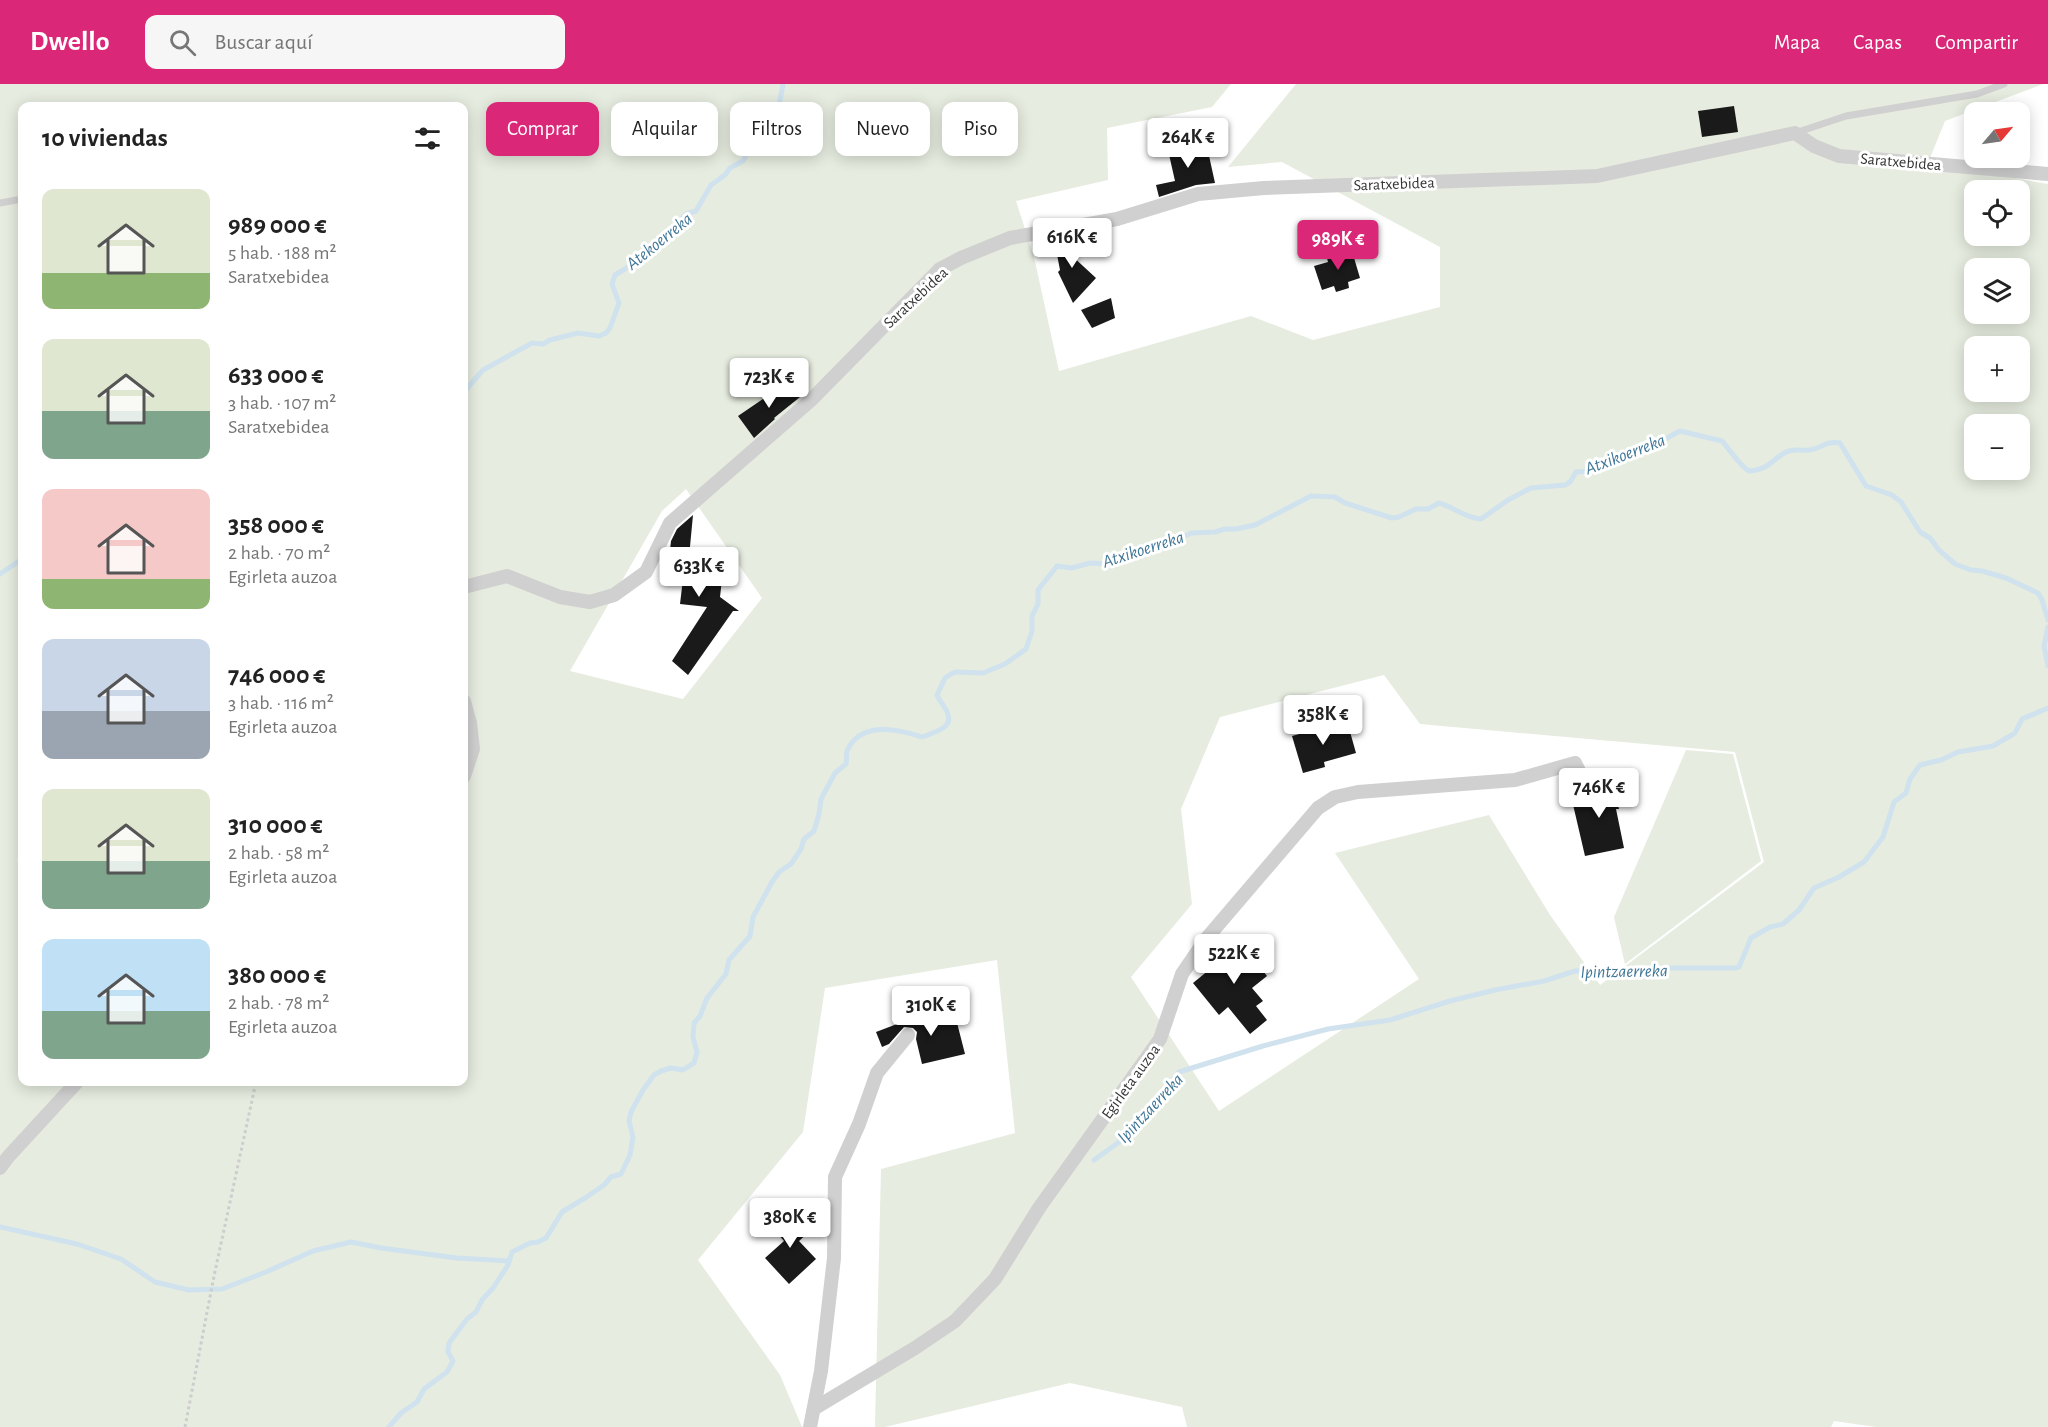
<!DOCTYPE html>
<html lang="es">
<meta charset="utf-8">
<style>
body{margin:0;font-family:"Alegreya Sans",sans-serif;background:#f6f6f6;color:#222;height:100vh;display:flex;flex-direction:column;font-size:22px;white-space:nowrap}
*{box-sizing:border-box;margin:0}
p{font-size:20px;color:#767676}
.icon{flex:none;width:33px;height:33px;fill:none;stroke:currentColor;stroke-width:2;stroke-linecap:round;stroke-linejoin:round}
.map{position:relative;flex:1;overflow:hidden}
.drawer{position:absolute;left:18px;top:18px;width:450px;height:984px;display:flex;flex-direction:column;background:#fff;border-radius:12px;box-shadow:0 3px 15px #0003}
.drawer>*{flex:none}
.hud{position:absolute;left:486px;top:18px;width:570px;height:54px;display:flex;gap:12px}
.needle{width:39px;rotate:61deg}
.fabs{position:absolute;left:1964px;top:18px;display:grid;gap:12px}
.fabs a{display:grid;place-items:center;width:66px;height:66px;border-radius:12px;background:#fff;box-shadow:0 3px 15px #0003;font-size:30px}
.price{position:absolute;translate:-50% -51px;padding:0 14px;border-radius:6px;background:#fff;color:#222;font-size:20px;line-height:39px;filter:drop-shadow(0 2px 3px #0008)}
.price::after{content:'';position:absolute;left:50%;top:36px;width:18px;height:14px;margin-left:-9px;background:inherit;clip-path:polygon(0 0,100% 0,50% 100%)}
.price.current{background:#db2777;color:#fff}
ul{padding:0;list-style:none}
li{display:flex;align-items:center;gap:18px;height:150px;padding:0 24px}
li span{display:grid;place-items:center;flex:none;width:168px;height:120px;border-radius:12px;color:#555}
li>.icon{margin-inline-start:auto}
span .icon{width:72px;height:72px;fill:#fffc;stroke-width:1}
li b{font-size:26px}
h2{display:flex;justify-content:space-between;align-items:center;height:72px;padding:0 24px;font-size:26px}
.chip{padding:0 21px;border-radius:12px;background:#fff;box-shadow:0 3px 15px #0003;font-size:21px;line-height:54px}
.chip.current{background:#db2777;color:#fff}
header{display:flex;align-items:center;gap:36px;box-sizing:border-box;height:84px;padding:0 30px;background:#db2777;color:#fff}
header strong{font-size:28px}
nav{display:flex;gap:33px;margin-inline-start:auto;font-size:21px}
.search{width:420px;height:54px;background:#f6f6f6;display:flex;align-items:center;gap:15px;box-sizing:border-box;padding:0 21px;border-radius:12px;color:#767676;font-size:22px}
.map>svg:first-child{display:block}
.green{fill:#e6ecdf;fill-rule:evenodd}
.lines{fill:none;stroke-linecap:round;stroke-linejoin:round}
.stream{stroke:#cfe2ee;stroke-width:5}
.building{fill:#1a1a1a}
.path{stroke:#cdcdcd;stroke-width:3;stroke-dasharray:3 3;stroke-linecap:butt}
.service{stroke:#d0d0d0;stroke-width:7}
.minor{stroke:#d0d0d0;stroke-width:14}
.labels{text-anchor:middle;stroke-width:6;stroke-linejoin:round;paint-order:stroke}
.street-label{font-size:16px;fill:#333;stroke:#fff}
.water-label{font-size:18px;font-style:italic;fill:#3f7597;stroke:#fff}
</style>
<header>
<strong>Dwello</strong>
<div class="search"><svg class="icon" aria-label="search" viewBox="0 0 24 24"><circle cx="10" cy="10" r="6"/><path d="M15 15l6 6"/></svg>Buscar aquí</div>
<nav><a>Mapa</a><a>Capas</a><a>Compartir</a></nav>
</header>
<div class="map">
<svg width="2048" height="1343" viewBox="0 0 2048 1343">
<rect width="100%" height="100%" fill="#fff"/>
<!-- green -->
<g class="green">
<path d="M0 0H1231L1212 23 1107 44 1108 96 1016 117 1034 173 1059 287 1251 232 1313 256 1440 223V163L1282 78 1228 83 1296 0H2043L1945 37 1928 79 2048 100V1343H1876L1834 1337 1831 1343H1187L1182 1323 1070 1299 885 1343H875L881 1085 1015 1049 997 876 825 904 803 1048 698 1176 780 1291 802 1343H0ZM22 22H464V998H22V783L17 776 22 773ZM1974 106H2019V152H1974ZM1974 184H2019V230H1974ZM1974 262H2019V308H1974ZM1974 340H2019V386H1974ZM686 405 762 514 683 615 570 587 662 427ZM1384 591 1420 640 1735 668 1764 778 1600 901 1550 831 1489 731 1335 769 1419 895 1219 1027 1131 893 1192 820 1181 725 1220 633Z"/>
<polygon points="1686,666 1733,670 1761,777 1625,880 1614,833"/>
</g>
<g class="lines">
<!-- stream -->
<g class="stream">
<polyline points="464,308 483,286 532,259 543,260 550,256 578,249 599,252 606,249 610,244 619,219 612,200 615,191 638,177 651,162 671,147 686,130 696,127 711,101 725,91 730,84 743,77 757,50 778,27 783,0"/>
<polyline points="0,490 22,475"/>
<polyline points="2048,543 2044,562 2048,582"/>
<polyline points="1094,1076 1129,1051 1179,988 1263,962 1328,945 1390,936 1450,917 1495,906 1544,897 1575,887 1654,884 1736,884 1739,883 1751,854 1770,843 1783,840 1799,826 1814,804 1839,793 1864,778 1883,753 1894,718 1906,709 1910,695 1920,681 1941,676 1958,668 1993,662 2015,649 2022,635 2048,624"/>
<polyline points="0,1143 77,1160 121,1175 155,1198 189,1206 222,1205 266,1188 313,1167 351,1158 381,1164 457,1174 509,1177"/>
<path d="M389 1343 401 1329 417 1318 424 1305 447 1288 453 1277 448 1268 449 1259 467 1235 476 1228 482 1216 493 1204 508 1181 512 1168 530 1159 538 1158 546 1154 562 1128 585 1114 604 1101 611 1093 621 1090 630 1071 633 1053 629 1037 631 1028 643 1006 654 991 661 987 671 984 683 986 694 979 697 968 693 953 694 939 700 932 707 914 726 890 729 876 750 852 753 833 772 798 779 788 791 780 801 765 804 755 814 747 819 730 821 715 835 689 846 680C847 676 846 671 847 667 860 637 898 645 922 653 937 647 957 644 945 624 942 619 939 616 937 611L945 594 951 590 956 588 983 589 1005 580 1026 565 1032 547V532L1038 520V506L1057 482 1072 484 1090 479 1107 480 1138 464 1168 460 1191 449 1215 448 1225 445H1236L1255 441 1311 412 1335 413 1345 419 1392 434 1399 433 1416 425H1428L1439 419C1454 423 1465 434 1481 435L1508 416 1531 404 1565 401 1570 398 1576 388 1590 387 1613 372 1644 361H1654L1680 347 1722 357C1730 366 1739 381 1749 387 1770 385 1770 377 1786 368 1794 364 1801 367 1809 366 1821 365 1825 356 1840 359L1866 402 1892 411 1901 418 1920 448 1930 454 1939 466 1955 480 1971 486 1982 487 2006 494 2038 509 2042 516 2048 536"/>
</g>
</g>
<!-- building -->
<g class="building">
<polygon points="1734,22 1738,48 1702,53 1698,27"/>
<polygon points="1206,58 1215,99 1196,101 1159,113 1156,101 1175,97 1168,66"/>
<polygon points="1077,151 1070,170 1096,194 1073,219 1058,188 1060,186 1054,155"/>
<polygon points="1339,166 1340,171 1352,167 1360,194 1348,198 1349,204 1336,208 1334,202 1322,206 1314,182 1328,178 1326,170"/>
<polygon points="1111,214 1115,234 1092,244 1081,226"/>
<polygon points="789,297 800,313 774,334 775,335 754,354 738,332"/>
<polygon points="693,431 689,473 724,477 720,513 739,527 733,527 688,591 672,577 707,523 680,520 685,478 669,476 671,457 677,445"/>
<polygon points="1347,637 1356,669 1324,678 1325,683 1303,689 1292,652"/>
<polygon points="1612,694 1619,725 1616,725 1624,764 1585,772 1571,712 1595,706 1594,698"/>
<polygon points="1235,852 1267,892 1252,904 1263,917 1256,922 1267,936 1250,950 1228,923 1219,931 1193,899 1220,877 1214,869"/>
<polygon points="954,927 965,970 922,980 916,955 917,948 913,944 904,943 889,960 882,963 876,948 897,940"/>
<polygon points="790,1126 809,1148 799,1157 816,1175 789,1200 765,1174 784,1157 772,1143"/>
</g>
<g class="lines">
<!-- path -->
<polyline class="path" points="185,1343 214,1192 256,998"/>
<!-- service -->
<g class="service">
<polyline points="1795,49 1846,32 1977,10 2004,0"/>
<polyline points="0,119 22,115"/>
</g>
<!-- minor -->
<g class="minor">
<polyline points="464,503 507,492 560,513 590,518 614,511 646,488 670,439 811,316 940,185 961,174 1010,154 1117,135 1198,110 1264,104 1597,92 1795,49 1814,62 1839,72 2048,90"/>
<polyline points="464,617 470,639 473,665 464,692"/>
<polyline points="0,1084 8,1073 77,998"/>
<polyline points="815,1324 915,1264 955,1237 995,1195 1039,1124 1160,955 1182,890 1206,855 1318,724 1335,713 1358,708 1515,696 1575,679 1579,687"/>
<polyline points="810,1343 821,1287 834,1174 835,1093 859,1040 877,989 908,951"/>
</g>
</g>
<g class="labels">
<!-- street labels -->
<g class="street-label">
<text transform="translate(1901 77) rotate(5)" y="6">Saratxebidea</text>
<text transform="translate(1394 99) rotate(-2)" y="6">Saratxebidea</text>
<text transform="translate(915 213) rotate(-43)" y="6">Saratxebidea</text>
<text transform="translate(1130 997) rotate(-54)" y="6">Egirleta auzoa</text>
</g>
<!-- water labels -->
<g class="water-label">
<text transform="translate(659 157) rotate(-39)" y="6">Atekoerreka</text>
<text transform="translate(1625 370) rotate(-21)" y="6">Atxikoerreka</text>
<text transform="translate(1143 465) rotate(-18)" y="6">Atxikoerreka</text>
<text transform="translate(1624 887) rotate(-1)" y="6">Ipintzaerreka</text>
<text transform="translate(1150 1024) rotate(-47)" y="6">Ipintzaerreka</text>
</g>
</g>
</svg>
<div class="fabs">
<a><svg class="needle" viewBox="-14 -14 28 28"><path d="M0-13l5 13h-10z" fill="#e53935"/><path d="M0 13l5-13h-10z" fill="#767676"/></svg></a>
<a><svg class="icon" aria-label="locate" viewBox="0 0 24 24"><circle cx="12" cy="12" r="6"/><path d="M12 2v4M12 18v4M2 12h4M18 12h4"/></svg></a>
<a><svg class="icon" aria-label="layers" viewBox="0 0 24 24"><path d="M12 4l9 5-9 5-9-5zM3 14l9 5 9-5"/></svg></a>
<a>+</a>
<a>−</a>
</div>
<b class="price" style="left:1188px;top:85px">264K €</b>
<b class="price" style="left:1072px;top:185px">616K €</b>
<b class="price current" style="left:1338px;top:187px">989K €</b>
<b class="price" style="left:769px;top:325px">723K €</b>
<b class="price" style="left:699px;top:514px">633K €</b>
<b class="price" style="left:1323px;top:662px">358K €</b>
<b class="price" style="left:1599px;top:735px">746K €</b>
<b class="price" style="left:1234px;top:901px">522K €</b>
<b class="price" style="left:931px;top:953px">310K €</b>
<b class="price" style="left:790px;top:1165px">380K €</b>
<div class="hud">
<a class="chip current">Comprar</a>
<a class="chip">Alquilar</a>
<a class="chip">Filtros</a>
<a class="chip">Nuevo</a>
<a class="chip">Piso</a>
</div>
<section class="drawer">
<h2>10 viviendas<svg class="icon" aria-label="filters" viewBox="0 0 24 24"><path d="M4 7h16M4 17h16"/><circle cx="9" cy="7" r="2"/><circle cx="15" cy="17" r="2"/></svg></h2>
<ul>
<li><span style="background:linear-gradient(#dfe7d0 70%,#8fb573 0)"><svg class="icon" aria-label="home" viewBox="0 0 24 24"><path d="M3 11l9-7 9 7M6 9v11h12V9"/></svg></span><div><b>989 000 €</b><p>5 hab. · 188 m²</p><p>Saratxebidea</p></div></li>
<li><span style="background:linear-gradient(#dfe7d0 60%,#7fa58c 0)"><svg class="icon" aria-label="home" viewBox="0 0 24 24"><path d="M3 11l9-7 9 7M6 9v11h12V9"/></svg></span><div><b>633 000 €</b><p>3 hab. · 107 m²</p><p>Saratxebidea</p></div></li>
<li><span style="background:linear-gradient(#f6c9c9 75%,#8fb573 0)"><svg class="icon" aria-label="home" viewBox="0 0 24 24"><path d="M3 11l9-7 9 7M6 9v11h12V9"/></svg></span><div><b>358 000 €</b><p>2 hab. · 70 m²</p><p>Egirleta auzoa</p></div></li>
<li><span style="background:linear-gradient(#c9d6e8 60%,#9aa5b1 0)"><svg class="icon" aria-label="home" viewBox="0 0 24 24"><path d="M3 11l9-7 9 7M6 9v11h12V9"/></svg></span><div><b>746 000 €</b><p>3 hab. · 116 m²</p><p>Egirleta auzoa</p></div></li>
<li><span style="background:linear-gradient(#dfe7d0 60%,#7fa58c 0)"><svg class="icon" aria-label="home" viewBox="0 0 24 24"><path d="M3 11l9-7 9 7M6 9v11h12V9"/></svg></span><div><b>310 000 €</b><p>2 hab. · 58 m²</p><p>Egirleta auzoa</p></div></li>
<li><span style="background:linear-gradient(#bfe0f5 60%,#7fa58c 0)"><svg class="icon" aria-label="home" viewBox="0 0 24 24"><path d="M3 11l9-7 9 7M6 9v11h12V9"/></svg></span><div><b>380 000 €</b><p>2 hab. · 78 m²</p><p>Egirleta auzoa</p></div></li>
</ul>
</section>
</div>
